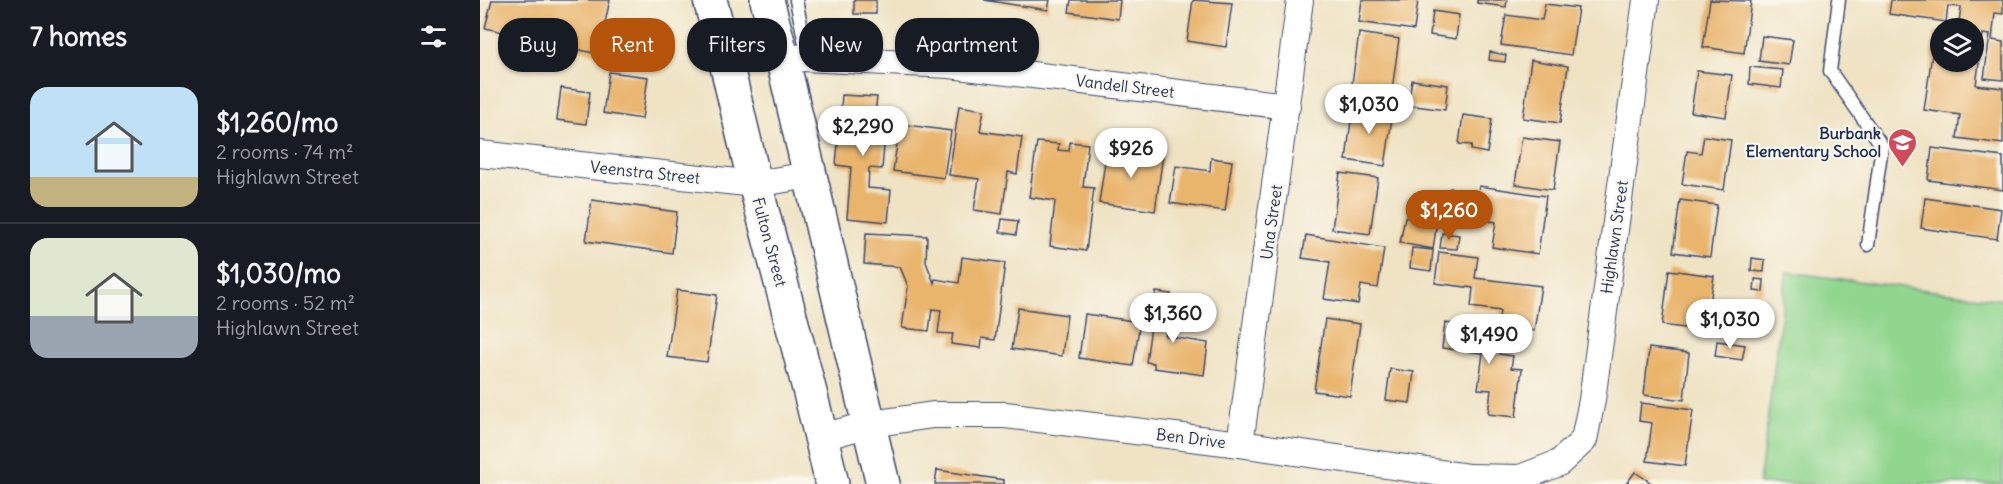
<!DOCTYPE html>
<meta charset="utf-8">
<style>
body{margin:0;font-family:Delius,sans-serif;background:#20242c;color:#f1f3f6;height:100vh;display:flex;flex-direction:column;font-size:22px;white-space:nowrap}
*{box-sizing:border-box;margin:0}
p{font-size:20px;color:#9ea1a6}
.icon{flex:none;width:33px;height:33px;fill:none;stroke:currentColor;stroke-width:2;stroke-linecap:round;stroke-linejoin:round}
.map{position:relative;flex:1;overflow:hidden}
.side{display:flex;flex-direction:column;background:#171b24;width:480px}
.side>*{flex:none}
.guide{position:absolute;left:18px;top:18px;width:570px;height:54px;display:flex;gap:12px}
.controls{position:absolute;left:1450px;top:18px;display:grid;gap:12px}
.controls a{display:grid;place-items:center;width:54px;height:54px;border-radius:50%;background:#171b24;box-shadow:0 2px 4px #0004;font-size:30px}
.price{position:absolute;translate:-50% -51px;padding:0 14px;border-radius:21px;background:#fff;color:#222;font-size:20px;line-height:39px;filter:drop-shadow(0 2px 3px #0008)}
.price::after{content:'';position:absolute;left:50%;top:36px;width:18px;height:14px;margin-left:-9px;background:inherit;clip-path:polygon(0 0,100% 0,50% 100%)}
.price.selected{background:#b45309;color:#fff}
ul{padding:0;list-style:none}
li{display:flex;align-items:center;gap:18px;height:150px;padding:0 30px}
li+li{border-top:2px solid #363941}
li span{display:grid;place-items:center;flex:none;width:168px;height:120px;border-radius:18px;color:#555}
li>.icon{margin-inline-start:auto}
span .icon{width:72px;height:72px;fill:#fffc;stroke-width:1}
li b{font-size:26px}
h2{display:flex;justify-content:space-between;align-items:center;height:72px;padding:0 30px;font-size:26px}
.pill{padding:0 21px;border-radius:24px;background:#171b24;box-shadow:0 2px 4px #0004;font-size:21px;line-height:54px}
.pill.selected{background:#b45309;color:#fff}
main{display:flex;flex:1;min-height:0}
.map>svg:first-child{display:block}
.green{fill:#91d68f;stroke:#568276;stroke-width:1.5}
.building{fill:#e9b46c}
.lines{fill:none;stroke-linecap:round;stroke-linejoin:round}
.service-casing{stroke:#3b4a6d;stroke-width:15}
.minor-casing{stroke:#3b4a6d;stroke-width:28}
.secondary-casing{stroke:#3b4a6d;stroke-width:36}
.service{stroke:#fff;stroke-width:12}
.minor{stroke:#fff;stroke-width:26}
.secondary{stroke:#fff;stroke-width:33}
.labels{text-anchor:middle;stroke-width:4.5;stroke-linejoin:round;paint-order:stroke}
.street-label{font-size:16px;fill:#1b2f5e;stroke:#fbf7ec}
.poi-label{font-size:16px;font-weight:bold;fill:#1b2f5e;stroke:#fbf7ec;text-anchor:end}
</style>
<main>
<section class="side">
<h2>7 homes<svg class="icon" aria-label="filters" viewBox="0 0 24 24"><path d="M4 7h16M4 17h16"/><circle cx="9" cy="7" r="2"/><circle cx="15" cy="17" r="2"/></svg></h2>
<ul>
<li><span style="background:linear-gradient(#bfe0f5 75%,#c2b280 0)"><svg class="icon" aria-label="home" viewBox="0 0 24 24"><path d="M3 11l9-7 9 7M6 9v11h12V9"/></svg></span><div><b>$1,260/mo</b><p>2 rooms · 74 m²</p><p>Highlawn Street</p></div></li>
<li><span style="background:linear-gradient(#dfe7d0 65%,#9aa5b1 0)"><svg class="icon" aria-label="home" viewBox="0 0 24 24"><path d="M3 11l9-7 9 7M6 9v11h12V9"/></svg></span><div><b>$1,030/mo</b><p>2 rooms · 52 m²</p><p>Highlawn Street</p></div></li>
</ul>
</section>
<div class="map">
<svg width="1523" height="484" viewBox="0 0 1523 484">
<rect width="100%" height="100%" fill="#fbf7ec"/>
<filter id="ink" filterUnits="userSpaceOnUse"><feTurbulence type="fractalNoise" baseFrequency=".0167" numOctaves="2"/><feDisplacementMap in="SourceGraphic" scale="12" xChannelSelector="R" yChannelSelector="G"/><feConvolveMatrix kernelMatrix="1 2 1 2 8 2 1 2 1" color-interpolation-filters="sRGB"/></filter>
<filter id="wash" filterUnits="userSpaceOnUse"><feTurbulence type="fractalNoise" baseFrequency=".008" numOctaves="4" result="noise"/><feDisplacementMap in="SourceGraphic" scale="24" xChannelSelector="R" yChannelSelector="G"/><feGaussianBlur stdDeviation="1.35" result="paint"/><feColorMatrix in="noise" values="0 0 0 0 0 0 0 0 0 0 0 0 0 0 0 0 0 1.4 0 .05"/><feComposite in="paint" operator="in"/></filter>
<g filter="url(#wash)">
<rect width="100%" height="100%" fill="#efe3c4"/>
<!-- green -->
<polygon class="green" points="1307,272 1523,300 1523,484 1279,484"/>
<g id="blocks">
<!-- building -->
<g class="building">
<polygon points="12,0 130,0 118,54 5,28"/>
<rect x="374" y="0" width="22" height="14"/>
<polygon points="504,0 570,0 568,10"/>
<polygon points="591,0 640,0 638,19 589,12"/>
<polygon points="713,0 752,3 746,47 707,41"/>
<polygon points="882,0 938,0 934,30 879,22"/>
<polygon points="997,0 1027,0 1026,7 997,3"/>
<polygon points="1230,0 1271,1 1264,53 1223,47"/>
<polygon points="1411,0 1523,0 1523,14 1515,13 1512,40 1523,42 1523,80 1504,78 1510,35 1503,34 1496,85 1523,88 1523,144 1477,138 1480,115 1444,110 1455,33 1461,33 1461,62 1494,62 1494,28 1478,28 1481,7 1468,6 1466,22 1409,14"/>
<polygon points="1065,4 1098,8 1091,55 1021,45 1026,15 1062,20"/>
<polygon points="953,11 979,15 976,39 950,35"/>
<polygon points="879,33 919,39 911,97 871,91"/>
<polygon points="1282,36 1313,40 1309,65 1279,61"/>
<polygon points="1010,52 1026,55 1025,62 1009,60"/>
<polygon points="1051,60 1088,66 1080,123 1043,118"/>
<polygon points="1270,67 1303,70 1301,88 1269,84"/>
<polygon points="1217,71 1252,75 1246,117 1211,112"/>
<polygon points="129,72 168,77 162,119 123,113"/>
<polygon points="932,80 968,85 965,110 928,105"/>
<polygon points="81,88 110,92 106,124 77,120"/>
<polygon points="362,95 397,97 394,123 406,123 402,169 389,168 388,188 411,190 408,222 367,218 371,167 356,165"/>
<polygon points="873,105 913,111 905,166 866,160"/>
<polygon points="479,106 504,110 500,131 542,137 537,174 528,172 522,214 494,210 499,179 469,175"/>
<polygon points="983,115 1012,119 1007,153 991,150 992,145 979,144"/>
<polygon points="420,124 471,131 464,178 413,171"/>
<polygon points="1224,136 1251,140 1244,190 1202,184 1207,151 1221,153"/>
<polygon points="1042,137 1080,142 1073,190 1035,184"/>
<polygon points="557,142 579,144 578,150 589,151 590,142 608,144 603,187 614,188 606,251 570,246 575,201 549,197"/>
<polygon points="627,148 683,155 675,211 619,203"/>
<polygon points="1452,148 1523,157 1523,190 1448,180"/>
<polygon points="731,158 752,161 745,211 690,203 696,166 730,171"/>
<polygon points="860,173 898,178 890,234 852,229"/>
<polygon points="999,186 1066,196 1058,254 1012,247 1016,222 967,215 970,188 998,192"/>
<polygon points="1445,198 1521,209 1517,239 1441,228"/>
<polygon points="112,200 197,212 192,253 106,241"/>
<polygon points="1200,200 1237,205 1230,257 1193,252"/>
<polygon points="925,217 957,222 953,249 920,243"/>
<polygon points="522,219 538,221 536,235 520,232"/>
<polygon points="386,233 447,236 446,262 454,283 455,279 479,283 482,257 525,263 515,340 502,338 501,348 471,344 473,334 458,333 461,310 452,309 449,331 422,328 428,286 420,267 384,264"/>
<polygon points="962,233 979,235 977,249 960,248"/>
<polygon points="826,235 904,248 898,288 881,285 878,304 844,299 850,262 822,258"/>
<polygon points="932,248 953,250 951,271 930,268"/>
<polygon points="959,252 998,257 995,278 1061,286 1054,331 1018,326 1020,311 991,307 993,288 955,283"/>
<polygon points="1272,258 1285,260 1284,272 1271,271"/>
<polygon points="1189,270 1234,276 1226,331 1182,325"/>
<polygon points="1275,279 1284,280 1283,292 1274,291"/>
<polygon points="197,290 237,295 227,362 187,357"/>
<polygon points="676,292 691,294 685,336 728,343 724,375 674,368 674,363 666,362"/>
<polygon points="538,308 587,315 582,356 532,349"/>
<polygon points="605,314 660,322 653,366 599,358"/>
<polygon points="845,319 880,324 870,396 834,391"/>
<polygon points="965,323 1022,330 1019,354 1033,356 1031,368 1042,369 1036,417 1008,414 1011,390 998,389 1003,353 962,348"/>
<polygon points="1237,341 1265,345 1262,360 1235,356"/>
<polygon points="1169,348 1209,353 1204,400 1164,395"/>
<polygon points="910,369 934,372 930,403 906,400"/>
<polygon points="1161,403 1213,410 1205,466 1167,461 1172,423 1159,421"/>
<polygon points="457,470 524,480 524,484 455,484"/>
<polygon points="1155,472 1173,484 1146,484"/>
</g>
</g>
</g>
<g filter="url(#ink)">
<use href="#blocks" fill-opacity="0" stroke="#3b4a6d" stroke-width="1.5"/>
<g class="lines">
<defs>
<g id="service">
<polyline points="316,0 328,58"/>
<polyline points="1359,0 1350,71 1402,146 1388,245"/>
</g>
<g id="minor">
<polyline points="302,57 470,65 807,106"/>
<polyline points="0,154 275,184 330,175"/>
<polyline points="342,437 390,424 453,415 525,415 760,444 989,477 1040,478 1079,463 1104,440 1112,400 1166,0"/>
<polyline points="760,444 820,0"/>
</g>
<g id="secondary">
<path d="M230 0C247 62 260 125 276 187 301 286 330 384 352 484"/>
<polyline points="287,0 302,57 403,484"/>
</g>
</defs>
<!-- service casing -->
<use href="#service" class="service-casing"/>
<!-- minor casing -->
<use href="#minor" class="minor-casing"/>
<!-- secondary casing -->
<use href="#secondary" class="secondary-casing"/>
<!-- service -->
<use href="#service" class="service"/>
<!-- minor -->
<use href="#minor" class="minor"/>
<!-- secondary -->
<use href="#secondary" class="secondary"/>
</g>
</g>
<!-- icons -->
<defs>
<symbol id="school-pin" viewBox="-11 -11 22 30"><path d="M0 17L-7.5 6A9.5 9.5 0 1 1 7.5 6Z" fill="#d1495b" stroke="#fbf7ec"/><path d="M0-5L7-2L0 1L-7-2ZM-4 1L0 2.5L4 1V4Q0 6-4 4Z" fill="#fff"/></symbol>
</defs>
<g fill-rule="evenodd">
<use href="#school-pin" x="1406" y="126" width="33" height="45"/>
</g>
<g class="labels">
<!-- street labels -->
<g class="street-label">
<text transform="translate(645 86) rotate(7)" y="6">Vandell Street</text>
<text transform="translate(165 172) rotate(6)" y="6">Veenstra Street</text>
<text transform="translate(791 222) rotate(-82)" y="6">Una Street</text>
<text transform="translate(1134 237) rotate(-82)" y="6">Highlawn Street</text>
<text transform="translate(290 242) rotate(75)" y="6">Fulton Street</text>
<text transform="translate(711 438) rotate(7)" y="6">Ben Drive</text>
</g>
<!-- poi labels -->
<g class="poi-label">
<text x="1401" y="139">Burbank<tspan x="1401" dy="18">Elementary School</tspan></text>
</g>
</g>
</svg>
<div class="controls">
<a><svg class="icon" aria-label="layers" viewBox="0 0 24 24"><path d="M12 4l9 5-9 5-9-5zM3 14l9 5 9-5"/></svg></a>
</div>
<b class="price" style="left:889px;top:135px">$1,030</b>
<b class="price" style="left:383px;top:157px">$2,290</b>
<b class="price" style="left:651px;top:179px">$926</b>
<b class="price selected" style="left:969px;top:241px">$1,260</b>
<b class="price" style="left:693px;top:344px">$1,360</b>
<b class="price" style="left:1250px;top:350px">$1,030</b>
<b class="price" style="left:1009px;top:365px">$1,490</b>
<div class="guide">
<a class="pill">Buy</a>
<a class="pill selected">Rent</a>
<a class="pill">Filters</a>
<a class="pill">New</a>
<a class="pill">Apartment</a>
</div>
</div>
</main>
